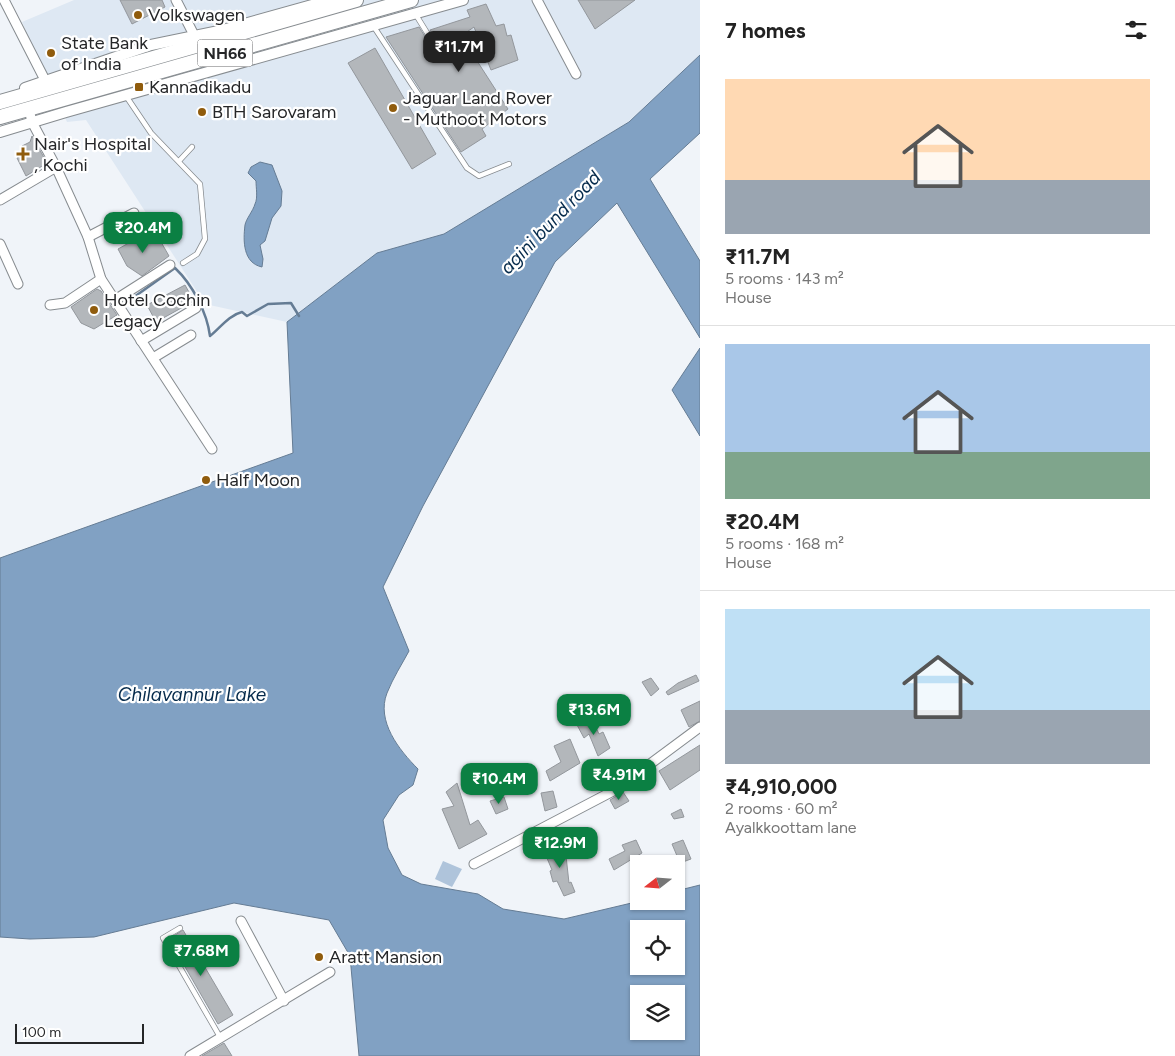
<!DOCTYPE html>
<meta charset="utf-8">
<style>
body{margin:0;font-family:Figtree,sans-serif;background:#f6f6f6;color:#222;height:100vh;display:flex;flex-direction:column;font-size:19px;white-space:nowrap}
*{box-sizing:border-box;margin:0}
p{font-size:16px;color:#767676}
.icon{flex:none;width:28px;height:28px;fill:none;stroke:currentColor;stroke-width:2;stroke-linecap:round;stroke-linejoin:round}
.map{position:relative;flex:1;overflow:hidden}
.side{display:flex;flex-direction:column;background:#fff;width:475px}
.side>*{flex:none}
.needle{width:32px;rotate:253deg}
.tools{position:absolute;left:630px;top:855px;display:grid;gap:10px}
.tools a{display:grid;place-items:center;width:55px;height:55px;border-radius:0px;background:#fff;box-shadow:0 1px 4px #0004;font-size:25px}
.scale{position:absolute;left:15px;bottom:12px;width:129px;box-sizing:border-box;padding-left:5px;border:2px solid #252628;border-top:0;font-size:14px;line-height:18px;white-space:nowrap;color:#252628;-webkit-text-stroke:4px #fff;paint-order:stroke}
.price{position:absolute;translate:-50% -42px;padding:0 11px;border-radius:10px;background:#0b8043;color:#fff;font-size:16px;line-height:32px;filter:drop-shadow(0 1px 2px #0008)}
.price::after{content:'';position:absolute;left:50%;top:30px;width:15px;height:11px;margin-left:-8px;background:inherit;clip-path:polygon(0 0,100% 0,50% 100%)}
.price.selected{background:#222;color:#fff}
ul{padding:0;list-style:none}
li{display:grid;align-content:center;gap:10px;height:265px;padding:0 25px}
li+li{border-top:1px solid #e0e0e0}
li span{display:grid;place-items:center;height:155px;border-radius:0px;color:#555}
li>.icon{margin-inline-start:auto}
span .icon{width:90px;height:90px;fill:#fffc;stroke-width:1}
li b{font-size:21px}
h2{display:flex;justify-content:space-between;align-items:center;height:60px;padding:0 25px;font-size:21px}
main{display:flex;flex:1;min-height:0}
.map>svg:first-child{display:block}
.built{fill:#dee8f3}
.green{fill:#afc4db}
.water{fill:#81a1c3;stroke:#657c94;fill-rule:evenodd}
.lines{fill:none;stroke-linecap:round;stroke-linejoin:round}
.stream{stroke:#657c94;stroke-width:2.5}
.building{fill:#b3b7bb;stroke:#93979c}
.service-casing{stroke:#878c90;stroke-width:6}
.minor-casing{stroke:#878c90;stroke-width:11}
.tertiary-casing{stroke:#878c90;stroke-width:12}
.trunk-casing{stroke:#878c90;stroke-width:16}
.service{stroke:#fff;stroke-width:4.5}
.minor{stroke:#fff;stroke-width:9}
.tertiary{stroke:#fff;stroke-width:10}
.trunk{stroke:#fff;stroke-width:14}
.poi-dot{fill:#905c0d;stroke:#fff;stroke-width:2}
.labels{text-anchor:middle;stroke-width:4.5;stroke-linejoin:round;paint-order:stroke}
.shield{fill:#fff;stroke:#666768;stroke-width:1}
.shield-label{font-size:16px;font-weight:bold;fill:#252628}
.poi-label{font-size:18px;fill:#252628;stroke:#fff;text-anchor:start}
.water-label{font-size:19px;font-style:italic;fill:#062b4c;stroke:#fff}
</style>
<main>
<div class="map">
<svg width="700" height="1056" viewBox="0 0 700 1056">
<rect width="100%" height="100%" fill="#f0f4f9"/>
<!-- built -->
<polygon class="built" points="74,0 700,0 700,55 629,122 444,234 377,253 287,322 205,304 86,120 67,122 22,22"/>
<!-- green -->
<polygon class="green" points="443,861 462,869 452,887 435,879"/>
<!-- water -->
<g class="water">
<path d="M700 55V133L650 179 700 261V338L617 203 555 262 423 506 383 587 409 651C402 664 393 678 387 693 376 721 399 750 418 769L413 785 399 795 383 820 388 848 402 875 421 884 478 894 503 909 564 919 640 901H676V891L700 885V1056H359L350 956 329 920 234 903 94 937 30 939 0 937V558L293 453 287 322 377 253 444 234 629 122ZM639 929H676V966H639ZM639 994H676V1031H639Z"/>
<path d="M260 162 272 165 282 191 281 206 272 218 265 241 260 245 263 259 262 267C243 263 243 241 245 225 246 219 253 211 255 204 258 198 256 188 256 181L248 173 251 167Z"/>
<polygon points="700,348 700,436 672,390"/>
</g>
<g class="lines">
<!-- stream -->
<path class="stream" d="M127 302 175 268C193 285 207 313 210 336 220 328 229 315 242 312L247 316 268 304 291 303 299 316"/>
</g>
<!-- building -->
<g class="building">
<polygon points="120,0 162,0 165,7 132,24"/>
<polygon points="578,0 635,0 595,29"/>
<polygon points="486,4 496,26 504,24 507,36 511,35 518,60 491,70 474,27 461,36 508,109 482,129 486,136 461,152 386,37 419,27 439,59 444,61 445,55 430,30 470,17 467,10"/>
<polygon points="375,48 436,154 412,169 348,63"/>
<polygon points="32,136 47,163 26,176 17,158 25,153 22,146 30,142"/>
<polygon points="143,235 161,242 169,256 142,276 127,266 118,249"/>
<polygon points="185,285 194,301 156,322 147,305"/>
<polygon points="97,289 101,291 117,315 94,329 81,323 71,307"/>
<polygon points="696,675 699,681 668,695 666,692 678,683"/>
<polygon points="651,678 659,689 651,696 642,682"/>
<polygon points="700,701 700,721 689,727 681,710"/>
<polygon points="592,719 599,734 603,732 610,748 598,756 589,734 584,738 576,723"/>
<polygon points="570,739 580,763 550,781 546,771 561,762 554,746"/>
<polygon points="700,745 700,770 670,790 659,771"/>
<polygon points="457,783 470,825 478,820 487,834 459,849 442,809 454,806 446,792"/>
<polygon points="553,791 557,807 545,811 541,793"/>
<polygon points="623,792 629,801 615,809 610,800"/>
<polygon points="504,797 508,809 496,814 490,801"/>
<polygon points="681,809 684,817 674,819 671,814"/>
<polygon points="636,840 642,853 614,870 609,859 625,851 622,845"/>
<polygon points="683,840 691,859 680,863 672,844"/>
<polygon points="560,843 566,856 569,883 571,882 575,892 564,896 557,881 553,882 550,871 552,870 544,851"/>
<polygon points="183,930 233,1015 218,1024 169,939"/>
<polygon points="224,1043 232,1056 202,1056"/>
</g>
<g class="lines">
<defs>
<g id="service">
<polyline points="416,15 442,57"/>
<polyline points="374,27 467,168 479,176 509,164"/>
<polyline points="126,96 151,133 200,184 205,239 197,254 183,263"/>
<polyline points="179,161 192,147"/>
<polyline points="180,928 163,938 220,1037"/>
</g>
<g id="minor">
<polyline points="4,0 46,82"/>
<polyline points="176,0 194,35"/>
<polyline points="537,0 576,74"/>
<polyline points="29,109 32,122 56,167 88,237 101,279 212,449"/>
<polyline points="0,200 56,167"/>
<polyline points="88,237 134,213"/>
<polyline points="0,244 18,284"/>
<polyline points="115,300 170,265"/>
<polyline points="50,305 65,303 101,279"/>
<polyline points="141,341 196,308"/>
<polyline points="153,358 191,335"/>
<polyline points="474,864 615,790 700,727"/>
<polyline points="241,921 284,1001"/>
<polyline points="190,1056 330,972"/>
</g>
<g id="tertiary">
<polyline points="25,88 151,45 219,31 330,0"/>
<polyline points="0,132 66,112 463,0"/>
</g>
<g id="trunk">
<polyline points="0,102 356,0"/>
<polyline points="0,117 411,0"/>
</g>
</defs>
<!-- service casing -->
<use href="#service" class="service-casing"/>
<!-- minor casing -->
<use href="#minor" class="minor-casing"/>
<!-- tertiary casing -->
<use href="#tertiary" class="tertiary-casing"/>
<!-- trunk casing -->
<use href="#trunk" class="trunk-casing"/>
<!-- service -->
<use href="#service" class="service"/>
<!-- minor -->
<use href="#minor" class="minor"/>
<!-- tertiary -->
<use href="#tertiary" class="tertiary"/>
<!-- trunk -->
<use href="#trunk" class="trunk"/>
</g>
<!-- markers -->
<g class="poi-dot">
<circle cx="138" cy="15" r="5"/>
<circle cx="51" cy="53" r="5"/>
<rect x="134" y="82" width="10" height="10" rx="2.5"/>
<circle cx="393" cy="108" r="5"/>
<circle cx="202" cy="112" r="5"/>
<path d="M20.5 146.5h5v5h5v5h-5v5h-5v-5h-5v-5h5z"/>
<circle cx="94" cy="310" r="5"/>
<circle cx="206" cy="480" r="5"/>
<circle cx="319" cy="957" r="5"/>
</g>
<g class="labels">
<!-- shield labels -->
<rect class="shield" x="197.5" y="39.5" width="55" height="27" rx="4"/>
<g class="shield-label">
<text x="225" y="59">NH66</text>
</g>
<!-- poi labels -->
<g class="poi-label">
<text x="148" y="21">Volkswagen</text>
<text x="61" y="49">State Bank<tspan x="61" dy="21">of India</tspan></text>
<text x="149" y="93">Kannadikadu</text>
<text x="403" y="104">Jaguar Land Rover<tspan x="403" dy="21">- Muthoot Motors</tspan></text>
<text x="212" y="118">BTH Sarovaram</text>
<text x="34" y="150">Nair's Hospital<tspan x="34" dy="21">, Kochi</tspan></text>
<text x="104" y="306">Hotel Cochin<tspan x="104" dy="21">Legacy</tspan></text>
<text x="216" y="486">Half Moon</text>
<text x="329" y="963">Aratt Mansion</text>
</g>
<!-- water labels -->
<g class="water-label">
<text transform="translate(550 222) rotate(-46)" y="7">agini bund road</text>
<text x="192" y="701">Chilavannur Lake</text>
</g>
</g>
</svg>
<div class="tools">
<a><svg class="needle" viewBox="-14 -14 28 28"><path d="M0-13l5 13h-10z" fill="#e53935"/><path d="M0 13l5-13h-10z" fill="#767676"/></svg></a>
<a><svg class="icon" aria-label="locate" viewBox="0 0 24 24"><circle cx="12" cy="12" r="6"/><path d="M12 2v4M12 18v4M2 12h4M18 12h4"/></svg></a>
<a><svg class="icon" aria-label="layers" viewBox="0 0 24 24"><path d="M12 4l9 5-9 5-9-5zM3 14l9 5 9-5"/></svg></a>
</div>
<div class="scale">100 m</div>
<b class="price selected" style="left:459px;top:73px">₹11.7M</b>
<b class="price" style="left:143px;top:254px">₹20.4M</b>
<b class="price" style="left:594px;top:736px">₹13.6M</b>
<b class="price" style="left:619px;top:801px">₹4.91M</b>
<b class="price" style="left:499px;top:805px">₹10.4M</b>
<b class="price" style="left:560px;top:869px">₹12.9M</b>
<b class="price" style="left:201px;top:977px">₹7.68M</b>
</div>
<section class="side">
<h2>7 homes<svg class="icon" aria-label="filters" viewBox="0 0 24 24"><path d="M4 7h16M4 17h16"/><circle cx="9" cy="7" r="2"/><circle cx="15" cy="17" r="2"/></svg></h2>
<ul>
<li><span style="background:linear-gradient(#ffd9b3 65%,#9aa5b1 0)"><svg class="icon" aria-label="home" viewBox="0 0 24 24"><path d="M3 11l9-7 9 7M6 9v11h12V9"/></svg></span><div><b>₹11.7M</b><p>5 rooms · 143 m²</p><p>House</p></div></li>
<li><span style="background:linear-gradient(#a9c7e8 70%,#7fa58c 0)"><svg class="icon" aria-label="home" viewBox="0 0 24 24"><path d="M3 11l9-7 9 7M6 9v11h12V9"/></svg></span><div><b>₹20.4M</b><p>5 rooms · 168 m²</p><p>House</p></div></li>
<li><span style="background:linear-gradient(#bfe0f5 65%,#9aa5b1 0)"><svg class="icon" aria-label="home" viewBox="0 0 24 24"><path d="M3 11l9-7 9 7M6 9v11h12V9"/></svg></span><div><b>₹4,910,000</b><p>2 rooms · 60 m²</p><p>Ayalkkoottam lane</p></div></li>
</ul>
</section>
</main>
